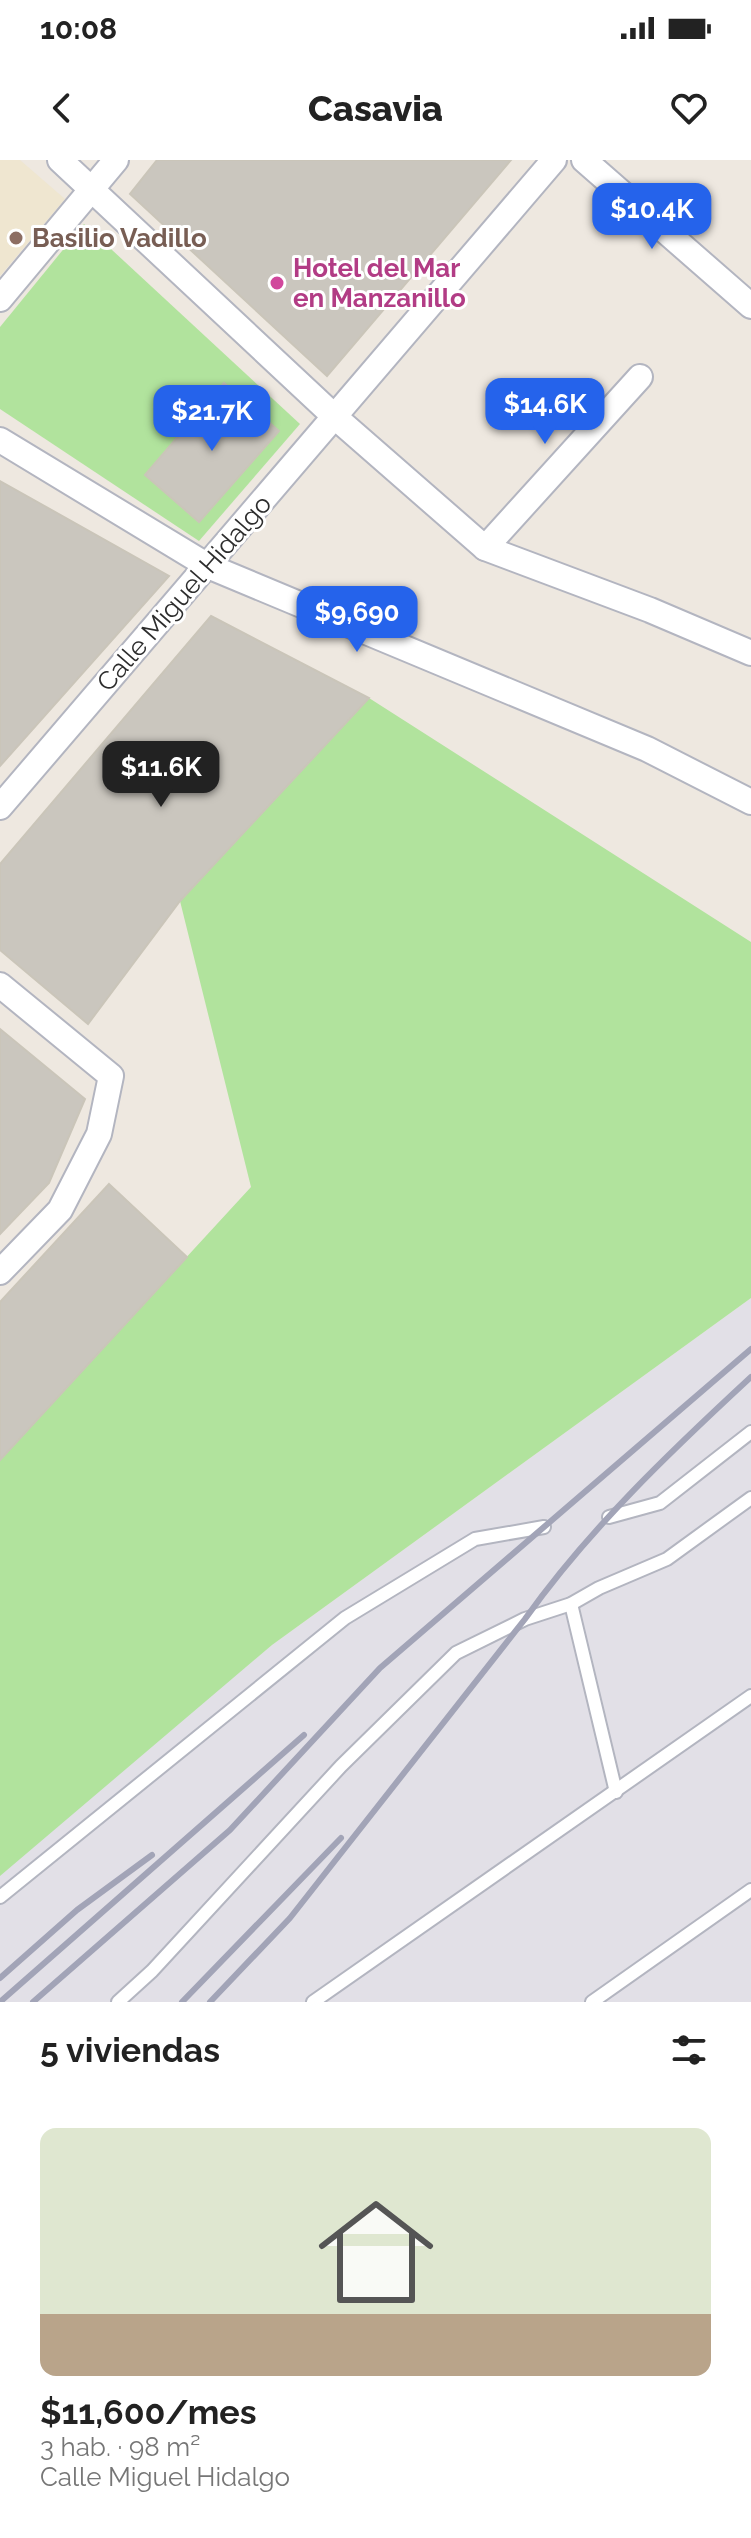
<!DOCTYPE html>
<html lang="es">
<meta charset="utf-8">
<style>
body{margin:0;font-family:Raleway,sans-serif;background:#f6f6f6;color:#222;height:100vh;display:flex;flex-direction:column;font-size:30px;white-space:nowrap}
*{box-sizing:border-box;margin:0}
p{font-size:26px;color:#767676}
.icon{flex:none;width:44px;height:44px;fill:none;stroke:currentColor;stroke-width:2;stroke-linecap:round;stroke-linejoin:round}
.map{position:relative;height:1842px;overflow:hidden}
.side{display:flex;flex-direction:column;background:#fff;flex:1}
.side>*{flex:none}
.price{position:absolute;translate:-50% -68px;padding:0 18px;border-radius:16px;background:#2563eb;color:#fff;font-size:26px;line-height:52px;filter:drop-shadow(0 2px 4px #0008)}
.price::after{content:'';position:absolute;left:50%;top:48px;width:24px;height:18px;margin-left:-12px;background:inherit;clip-path:polygon(0 0,100% 0,50% 100%)}
.price.selected{background:#222;color:#fff}
ul{padding:0;list-style:none}
li{display:grid;align-content:center;gap:16px;height:424px;padding:0 40px}
li span{display:grid;place-items:center;height:248px;border-radius:16px;color:#555}
li>.icon{margin-inline-start:auto}
span .icon{width:144px;height:144px;fill:#fffc;stroke-width:1}
li b{font-size:34px}
h2{display:flex;justify-content:space-between;align-items:center;height:96px;padding:0 40px;font-size:34px}
.status{display:flex;justify-content:space-between;align-items:center;height:56px;padding:0 40px;background:#fff;direction:ltr}
.status svg{height:22px;fill:currentColor}
header{display:flex;justify-content:space-between;align-items:center;height:104px;padding:0 40px;background:#fff;font-size:36px;font-weight:800}
.map>svg:first-child{display:block}
.industrial{fill:#e2e0e7}
.education{fill:#efe6d0}
.green{fill:#b1e39d}
.building{fill:#cac6be;stroke:#cac5b9;stroke-width:2}
.lines{fill:none;stroke-linecap:round;stroke-linejoin:round}
.service-casing{stroke:#b3b5c0;stroke-width:16}
.minor-casing{stroke:#b3b5c0;stroke-width:28}
.service{stroke:#fff;stroke-width:12}
.minor{stroke:#fff;stroke-width:24}
.rail{stroke:#a2a4b7;stroke-width:6}
.education-dot{fill:#8d6e63;stroke:#fff;stroke-width:3}
.hotel-dot{fill:#d1479c;stroke:#fff;stroke-width:3}
.labels{text-anchor:middle;stroke-width:6;stroke-linejoin:round;paint-order:stroke}
.education-label{font-size:26px;font-weight:bold;fill:#785e54;stroke:#fff;text-anchor:start}
.hotel-label{font-size:26px;font-weight:bold;fill:#b23c85;stroke:#fff;text-anchor:start}
.street-label{font-size:26px;fill:#2d2d2d;stroke:#fff}
</style>
<div class="status"><b>10:08</b><svg viewBox="0 0 49 12"><path d="M0 12V9h3v3zM5 12V6h3v6zM10 12V3h3v9zM15 12V0h3v12zM26 1h20v11H26zM47 4h2v5h-2z"/></svg></div>
<header><svg class="icon" aria-label="back" viewBox="0 0 24 24"><path d="M15 5l-7 7 7 7"/></svg>Casavia<svg class="icon" aria-label="heart" viewBox="0 0 24 24"><path d="M12 20l-8-8c-3-5 5-10 8-4 3-6 11-1 8 4z"/></svg></header>
<div class="map">
<svg width="751" height="1842" viewBox="0 0 751 1842">
<rect width="100%" height="100%" fill="#eee8e0"/>
<!-- industrial -->
<polygon class="industrial" points="751,1138 751,1842 0,1842 0,1711 272,1485"/>
<!-- education -->
<polygon class="education" points="0,0 20,0 65,39 0,116"/>
<!-- green -->
<g class="green">
<polygon points="84,64 300,264 199,381 0,249 0,167"/>
<polygon points="369,538 751,782 751,1138 272,1485 0,1716 0,1300 251,1027 180,741"/>
</g>
<!-- building -->
<g class="building">
<polygon points="157,0 511,0 327,216 130,34"/>
<polygon points="224,223 279,271 199,362 145,315"/>
<polygon points="0,321 169,416 0,606"/>
<polygon points="211,456 369,538 180,741 88,864 0,790 0,704"/>
<polygon points="0,869 85,939 49,1023 0,1074"/>
<polygon points="109,1024 187,1097 0,1300 0,1142"/>
</g>
<g class="lines">
<defs>
<g id="service">
<polyline points="609,1357 660,1343 751,1272"/>
<polyline points="571,1444 616,1632"/>
<polyline points="0,1737 345,1458 475,1379 544,1367"/>
<polyline points="118,1842 152,1811 341,1606 456,1493 525,1459 571,1444 599,1428 667,1399 751,1338"/>
<polyline points="313,1842 751,1536"/>
<polyline points="592,1842 751,1730"/>
</g>
<g id="minor">
<polyline points="60,0 335,257 485,388 650,450 751,493"/>
<polyline points="584,0 751,146"/>
<polyline points="0,139 116,0"/>
<polyline points="0,280 208,406 647,589 751,642"/>
<polyline points="485,388 640,217"/>
<polyline points="0,647 554,0"/>
<polyline points="0,825 111,916 99,974 60,1050 0,1112"/>
</g>
</defs>
<!-- service casing -->
<use href="#service" class="service-casing"/>
<!-- minor casing -->
<use href="#minor" class="minor-casing"/>
<!-- service -->
<use href="#service" class="service"/>
<!-- minor -->
<use href="#minor" class="minor"/>
<!-- rail -->
<g class="rail">
<polyline points="0,1818 77,1750 152,1695"/>
<polyline points="0,1842 304,1575"/>
<polyline points="33,1842 230,1670 380,1508 751,1189"/>
<polyline points="182,1842 341,1678"/>
<path d="M210 1842 290 1758 525 1459C589 1369 670 1292 751 1217"/>
</g>
</g>
<!-- markers -->
<circle class="education-dot" cx="16" cy="78" r="8"/>
<circle class="hotel-dot" cx="277" cy="123" r="8"/>
<g class="labels">
<!-- education labels -->
<g class="education-label">
<text x="32" y="87">Basilio Vadillo</text>
</g>
<!-- hotel labels -->
<g class="hotel-label">
<text x="293" y="117">Hotel del Mar<tspan x="293" dy="30">en Manzanillo</tspan></text>
</g>
<!-- street labels -->
<g class="street-label">
<text transform="translate(184 433) rotate(-49)" y="9">Calle Miguel Hidalgo</text>
</g>
</g>
</svg>
<b class="price" style="left:652px;top:91px">$10.4K</b>
<b class="price" style="left:545px;top:286px">$14.6K</b>
<b class="price" style="left:212px;top:293px">$21.7K</b>
<b class="price" style="left:357px;top:494px">$9,690</b>
<b class="price selected" style="left:161px;top:649px">$11.6K</b>
</div>
<section class="side">
<h2>5 viviendas<svg class="icon" aria-label="filters" viewBox="0 0 24 24"><path d="M4 7h16M4 17h16"/><circle cx="9" cy="7" r="2"/><circle cx="15" cy="17" r="2"/></svg></h2>
<ul>
<li><span style="background:linear-gradient(#dfe7d0 75%,#b9a48a 0)"><svg class="icon" aria-label="home" viewBox="0 0 24 24"><path d="M3 11l9-7 9 7M6 9v11h12V9"/></svg></span><div><b>$11,600/mes</b><p>3 hab. · 98 m²</p><p>Calle Miguel Hidalgo</p></div></li>
</ul>
</section>
